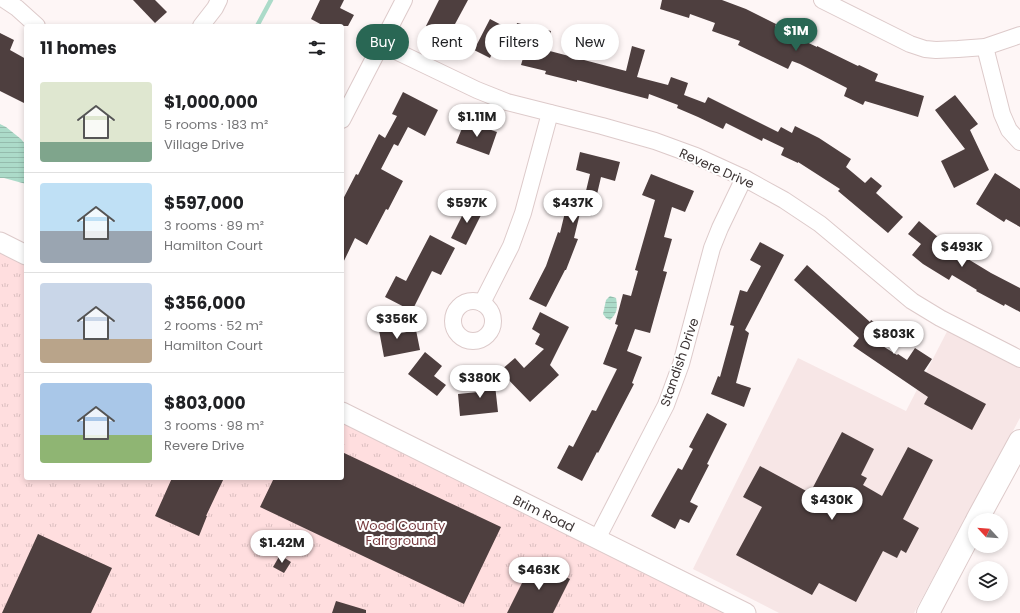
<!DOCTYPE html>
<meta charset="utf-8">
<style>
body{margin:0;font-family:Poppins,sans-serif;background:#f6f6f6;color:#202124;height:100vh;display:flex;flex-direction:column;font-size:15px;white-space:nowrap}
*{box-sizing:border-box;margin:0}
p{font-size:13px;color:#757577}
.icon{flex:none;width:22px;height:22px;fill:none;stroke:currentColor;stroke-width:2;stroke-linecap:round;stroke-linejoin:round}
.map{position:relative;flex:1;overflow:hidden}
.panel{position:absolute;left:24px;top:24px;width:320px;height:456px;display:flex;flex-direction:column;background:#fff;border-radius:4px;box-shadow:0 2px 6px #0003}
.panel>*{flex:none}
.hud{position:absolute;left:356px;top:24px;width:380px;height:36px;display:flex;gap:8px}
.needle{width:26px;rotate:296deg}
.tools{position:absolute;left:968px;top:513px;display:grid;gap:8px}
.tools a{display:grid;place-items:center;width:40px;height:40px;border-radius:50%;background:#fff;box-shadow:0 2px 6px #0003;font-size:20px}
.price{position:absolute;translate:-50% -34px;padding:0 9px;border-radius:14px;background:#fff;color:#222;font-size:13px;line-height:26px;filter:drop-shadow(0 1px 2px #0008)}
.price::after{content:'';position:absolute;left:50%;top:24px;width:12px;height:9px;margin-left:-6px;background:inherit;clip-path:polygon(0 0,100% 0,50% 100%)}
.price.current{background:#296754;color:#fff}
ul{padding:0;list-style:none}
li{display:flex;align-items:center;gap:12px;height:100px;padding:0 16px}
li+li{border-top:1px solid #e0e0e0}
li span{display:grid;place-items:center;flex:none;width:112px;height:80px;border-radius:4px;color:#555}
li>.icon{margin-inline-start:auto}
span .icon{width:48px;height:48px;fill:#fffc;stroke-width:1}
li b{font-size:17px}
h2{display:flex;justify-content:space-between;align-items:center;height:48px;padding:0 16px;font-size:17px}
.pill{padding:0 14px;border-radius:18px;background:#fff;box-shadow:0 2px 6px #0003;font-size:14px;line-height:36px}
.pill.current{background:#296754;color:#fff}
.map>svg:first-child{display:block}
.built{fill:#f7e6e6}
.park{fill:url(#park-tufts)}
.water{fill:url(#water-rules)}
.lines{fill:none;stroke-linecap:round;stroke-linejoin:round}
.stream{stroke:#acdbc9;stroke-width:4.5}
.building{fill:#4e3f3f}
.minor-casing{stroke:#ddcaca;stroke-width:18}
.tertiary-casing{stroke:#ddcaca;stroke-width:21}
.secondary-casing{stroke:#ddcaca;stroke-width:24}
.minor{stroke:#fff;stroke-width:16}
.tertiary{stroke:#fff;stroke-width:19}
.secondary{stroke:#fff;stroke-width:22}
.labels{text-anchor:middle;stroke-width:4;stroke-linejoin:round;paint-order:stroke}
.street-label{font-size:13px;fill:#3a3232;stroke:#fff}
.park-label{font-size:13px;fill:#793d41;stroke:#fff}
</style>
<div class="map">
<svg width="1020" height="613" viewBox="0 0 1020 613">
<defs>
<pattern id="park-tufts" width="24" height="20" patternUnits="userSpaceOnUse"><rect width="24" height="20" fill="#ffdedf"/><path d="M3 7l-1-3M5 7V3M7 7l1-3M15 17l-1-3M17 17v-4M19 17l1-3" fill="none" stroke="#dbbfc0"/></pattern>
<pattern id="water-rules" width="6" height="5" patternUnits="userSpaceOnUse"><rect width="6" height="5" fill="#acdbc9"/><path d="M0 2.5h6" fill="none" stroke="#95bcad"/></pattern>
</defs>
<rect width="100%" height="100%" fill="#fef6f6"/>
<!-- built -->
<polygon class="built" points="955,316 1020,349 1020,418 914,613 779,613 693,569 798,358 906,411"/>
<!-- park -->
<polygon class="park" points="0,242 26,255 26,478 342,478 342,412 746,613 0,613"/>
<!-- water -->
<g class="water">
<polygon points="0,124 6,127 21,139 26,145 26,184 4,178 0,178"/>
<path d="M610 296 616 298C618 309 617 313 610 320L606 318 603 314 606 300Z"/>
</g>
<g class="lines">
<!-- stream -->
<polyline class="stream" points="257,26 271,0"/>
</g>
<!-- building -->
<g class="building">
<polygon points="133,0 155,0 167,12 155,23"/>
<polygon points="320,0 344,0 340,8 354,15 348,26 324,26 311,19"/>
<polygon points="439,0 468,0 448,37 426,26"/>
<polygon points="662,0 722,0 746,9 776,24 775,27 817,47 817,46 858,66 859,65 878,74 875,81 924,96 918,117 865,101 863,105 844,96 847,88 800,64 792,61 788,69 738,45 740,41 712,31 715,23 690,14 689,18 660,9"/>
<polygon points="490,19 515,32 517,23 551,31 546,50 626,71 632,46 645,50 637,77 668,85 671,77 688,83 684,95 705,103 708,97 778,132 781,127 792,133 795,126 819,138 851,159 846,167 865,183 871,177 882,186 876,193 903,217 888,233 838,191 840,189 798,162 798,163 781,155 784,148 763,138 762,141 726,123 723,129 698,117 677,108 678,105 649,94 648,99 577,80 577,82 545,74 546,71 521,65 527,44 500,37 490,58 474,50"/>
<polygon points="0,33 14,40 10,50 26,59 26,104 0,91"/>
<polygon points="403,92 438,110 425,136 408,127 398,146 394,144 381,169 403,181 388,210 386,209 367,245 355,238 342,265 342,201 356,174 358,175 379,134 385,138 397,116 392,114"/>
<polygon points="955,95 978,124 970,130 989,170 954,188 941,161 965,149 935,110"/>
<polygon points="465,121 497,132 489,155 456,143"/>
<polygon points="580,152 620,162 615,181 601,177 592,216 580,213 574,238 578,239 566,270 565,270 546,307 529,299 546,266 558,232 560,233 567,204 570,205 573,192 585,195 590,174 576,170"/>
<polygon points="995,173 1020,189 1020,227 1006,219 1004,222 976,204"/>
<polygon points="651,174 694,191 685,212 672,207 664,237 672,239 663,271 667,272 650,333 635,329 627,351 642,357 632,383 634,384 598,453 597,452 582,481 557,468 569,445 573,447 592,410 596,411 617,369 603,364 618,325 615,324 623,294 631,296 638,271 635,270 655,200 642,195"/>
<polygon points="468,204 483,211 466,245 451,238"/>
<polygon points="919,221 951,248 955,242 967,249 963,256 991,273 1020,288 1020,312 1005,304 1004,306 976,291 977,290 952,275 949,280 923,264 912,255 921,244 908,234"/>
<polygon points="430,235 455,248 441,275 432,271 412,311 385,297 396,276 406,281"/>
<polygon points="760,242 784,255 745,330 749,333 736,383 751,388 744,407 711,394 718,376 720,377 734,326 730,325 740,290 747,292 761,266 750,260"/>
<polygon points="807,265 870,322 871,320 886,330 878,343 897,355 898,354 907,360 915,348 932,359 924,371 986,404 972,430 924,404 928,397 853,346 859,338 794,280"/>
<polygon points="540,312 569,327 550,365 559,375 530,402 500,371 515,358 524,368 544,349 535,344 540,334 532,329"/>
<polygon points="394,321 397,334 416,330 420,350 384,357 378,325"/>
<polygon points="425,352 442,366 434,376 446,385 437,396 408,374"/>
<polygon points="494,376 498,412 460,416 458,394 478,392 476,378"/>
<polygon points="707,413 727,424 707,464 709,465 690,502 698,506 689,523 680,519 675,529 651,516 678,468 682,470 693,449 689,447"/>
<polygon points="842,432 874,449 861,475 867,478 863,485 882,496 908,447 933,460 903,519 919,528 906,553 901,550 897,558 883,551 856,602 819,583 812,595 736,555 762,507 743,497 760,466 810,493"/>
<polygon points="342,452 501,527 464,604 260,507 274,478 342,478"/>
<polygon points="172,478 224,478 206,516 207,516 199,536 155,516"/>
<polygon points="38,534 112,568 91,613 2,613"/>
<polygon points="280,555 291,562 284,573 273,567"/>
<polygon points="533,561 570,579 553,613 507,613"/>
<polygon points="336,601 366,610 366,613 332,613"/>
</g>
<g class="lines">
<defs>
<g id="minor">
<polyline points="5,0 17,8 37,26"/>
<polyline points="822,0 910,44 925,49 936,50 958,49 985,47 1020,35"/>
<polyline points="201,26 215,8 219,0"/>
<polyline points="381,44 477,90 507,102 602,126 655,141 696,156 744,178 784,200 820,224 912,301 940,318 1020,359"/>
<polyline points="985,47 1002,114 1009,130 1020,142"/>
<polyline points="342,120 404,0"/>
<circle cx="473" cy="321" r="20"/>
<polyline points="482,303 511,246 523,213 550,113"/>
<polyline points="597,539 666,405 681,364 712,248 720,228 744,178"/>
</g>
<g id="tertiary">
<polyline points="0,242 26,255"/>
<polyline points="342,412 746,613"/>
</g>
<g id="secondary">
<polyline points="977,520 1020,441"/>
<polyline points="928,613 975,524"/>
</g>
</defs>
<!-- minor casing -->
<use href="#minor" class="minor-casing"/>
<!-- tertiary casing -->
<use href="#tertiary" class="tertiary-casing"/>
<!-- secondary casing -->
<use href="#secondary" class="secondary-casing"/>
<!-- minor -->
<use href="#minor" class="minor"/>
<!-- tertiary -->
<use href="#tertiary" class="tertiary"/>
<!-- secondary -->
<use href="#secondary" class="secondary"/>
</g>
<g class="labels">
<!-- street labels -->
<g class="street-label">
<text transform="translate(717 168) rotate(24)" y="5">Revere Drive</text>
<text transform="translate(679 362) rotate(-71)" y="5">Standish Drive</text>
<text transform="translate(544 513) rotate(26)" y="5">Brim Road</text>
</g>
<!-- park labels -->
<g class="park-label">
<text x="401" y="530">Wood County<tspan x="401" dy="15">Fairground</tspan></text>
</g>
</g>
</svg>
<div class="tools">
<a><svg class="needle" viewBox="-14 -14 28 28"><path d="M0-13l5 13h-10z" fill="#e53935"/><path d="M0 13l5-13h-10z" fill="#757577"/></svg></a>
<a><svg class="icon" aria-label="layers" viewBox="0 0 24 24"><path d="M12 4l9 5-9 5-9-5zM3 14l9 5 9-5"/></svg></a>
</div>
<b class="price current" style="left:796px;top:52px">$1M</b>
<b class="price" style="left:477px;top:138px">$1.11M</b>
<b class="price" style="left:467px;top:224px">$597K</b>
<b class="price" style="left:573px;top:224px">$437K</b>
<b class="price" style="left:962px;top:268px">$493K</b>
<b class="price" style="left:397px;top:340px">$356K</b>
<b class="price" style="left:894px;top:355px">$803K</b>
<b class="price" style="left:480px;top:399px">$380K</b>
<b class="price" style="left:832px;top:521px">$430K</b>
<b class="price" style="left:282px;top:564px">$1.42M</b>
<b class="price" style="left:539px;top:591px">$463K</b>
<div class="hud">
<a class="pill current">Buy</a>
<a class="pill">Rent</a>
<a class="pill">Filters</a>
<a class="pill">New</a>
</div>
<section class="panel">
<h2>11 homes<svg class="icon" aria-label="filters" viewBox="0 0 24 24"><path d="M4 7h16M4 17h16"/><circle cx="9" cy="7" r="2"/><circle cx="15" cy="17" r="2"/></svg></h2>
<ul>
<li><span style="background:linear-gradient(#dfe7d0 75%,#7fa58c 0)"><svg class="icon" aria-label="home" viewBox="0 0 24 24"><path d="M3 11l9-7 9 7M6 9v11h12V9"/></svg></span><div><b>$1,000,000</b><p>5 rooms · 183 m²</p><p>Village Drive</p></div></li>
<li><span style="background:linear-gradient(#bfe0f5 60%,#9aa5b1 0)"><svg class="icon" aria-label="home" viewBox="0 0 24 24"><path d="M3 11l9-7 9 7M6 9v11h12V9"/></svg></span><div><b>$597,000</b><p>3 rooms · 89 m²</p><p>Hamilton Court</p></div></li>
<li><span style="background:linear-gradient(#c9d6e8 70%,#b9a48a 0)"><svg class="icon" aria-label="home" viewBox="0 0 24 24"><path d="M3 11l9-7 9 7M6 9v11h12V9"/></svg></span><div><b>$356,000</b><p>2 rooms · 52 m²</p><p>Hamilton Court</p></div></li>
<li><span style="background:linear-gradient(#a9c7e8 65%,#8fb573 0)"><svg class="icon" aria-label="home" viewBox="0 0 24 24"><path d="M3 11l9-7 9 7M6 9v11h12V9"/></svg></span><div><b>$803,000</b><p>3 rooms · 98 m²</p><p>Revere Drive</p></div></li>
</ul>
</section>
</div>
